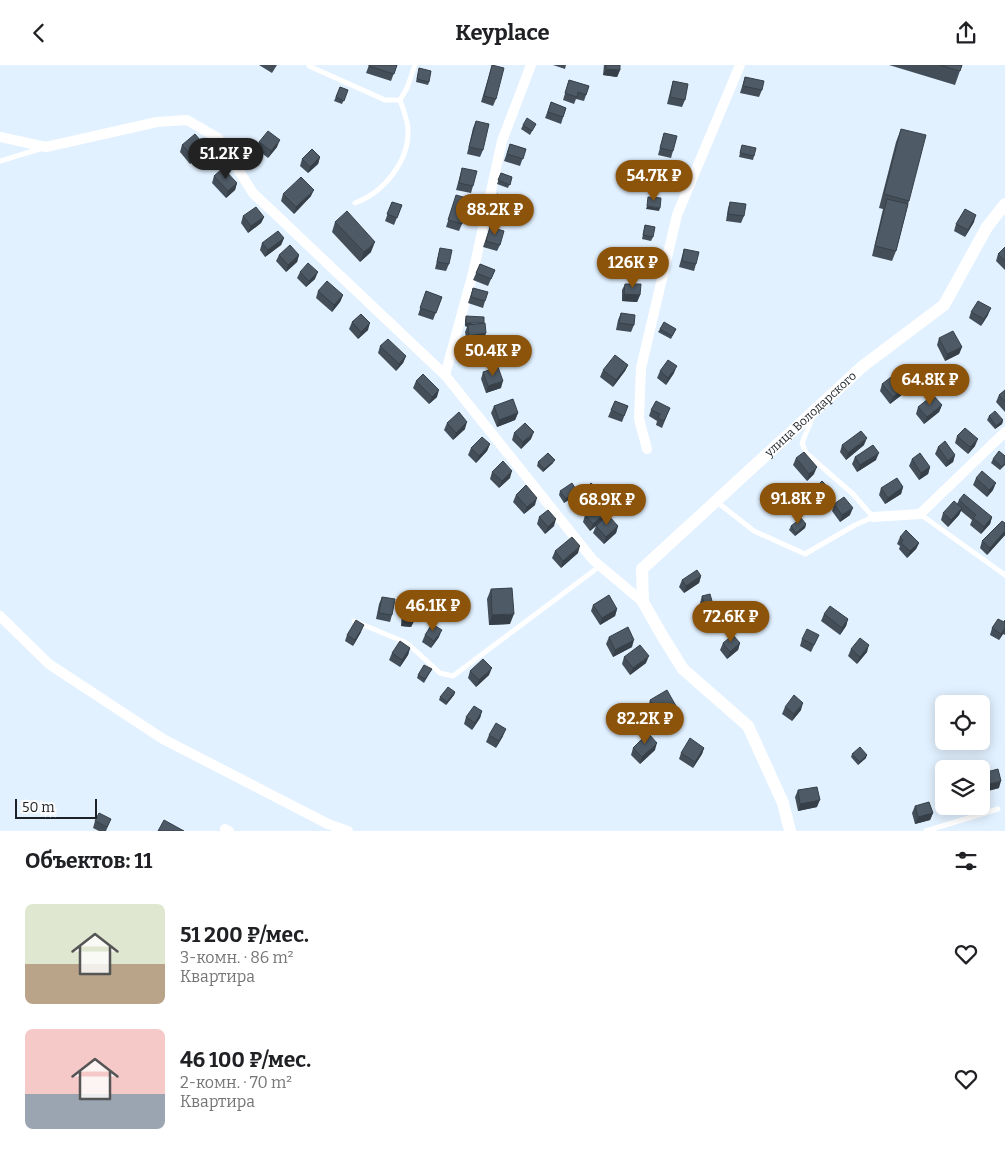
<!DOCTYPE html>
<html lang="ru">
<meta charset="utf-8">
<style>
body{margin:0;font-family:Bitter,serif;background:#f2f2f2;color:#202124;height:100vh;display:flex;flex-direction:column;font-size:19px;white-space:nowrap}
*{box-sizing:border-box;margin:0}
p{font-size:16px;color:#757577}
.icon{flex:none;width:28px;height:28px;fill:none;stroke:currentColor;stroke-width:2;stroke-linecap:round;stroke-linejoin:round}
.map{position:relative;height:766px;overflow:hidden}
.details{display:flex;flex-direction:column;background:#fff;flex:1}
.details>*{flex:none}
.tools{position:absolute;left:935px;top:630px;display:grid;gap:10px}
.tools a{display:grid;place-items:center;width:55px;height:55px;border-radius:8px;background:#fff;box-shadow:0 2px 12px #0003;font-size:25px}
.scale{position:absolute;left:15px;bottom:12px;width:82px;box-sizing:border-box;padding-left:5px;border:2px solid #1b2126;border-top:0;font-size:14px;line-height:18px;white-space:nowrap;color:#1b2126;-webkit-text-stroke:4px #fcfcfc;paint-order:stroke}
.price{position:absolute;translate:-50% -42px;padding:0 11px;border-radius:18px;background:#8c540b;color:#fff;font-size:16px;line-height:32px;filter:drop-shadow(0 1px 2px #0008)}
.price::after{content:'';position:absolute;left:50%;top:30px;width:15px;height:11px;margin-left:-8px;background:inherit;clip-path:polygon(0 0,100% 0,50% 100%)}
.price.current{background:#222;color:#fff}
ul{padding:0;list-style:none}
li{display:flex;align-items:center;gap:15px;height:125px;padding:0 25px}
li span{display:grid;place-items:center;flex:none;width:140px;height:100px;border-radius:8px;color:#555}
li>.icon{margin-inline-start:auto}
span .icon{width:60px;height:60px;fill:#fffc;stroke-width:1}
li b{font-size:21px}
h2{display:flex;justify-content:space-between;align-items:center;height:60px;padding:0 25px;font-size:21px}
header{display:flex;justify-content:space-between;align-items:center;height:65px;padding:0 25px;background:#fff;font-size:22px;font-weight:700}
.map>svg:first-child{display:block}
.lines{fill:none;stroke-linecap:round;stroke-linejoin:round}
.service{stroke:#fff;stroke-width:5}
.minor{stroke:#fff;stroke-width:10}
.tertiary{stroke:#fff;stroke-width:12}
.wall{fill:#434e59}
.shaded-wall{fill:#374048}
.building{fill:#4e5b67;stroke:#374048}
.labels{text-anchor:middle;stroke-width:5;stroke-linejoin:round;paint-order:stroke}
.street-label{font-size:12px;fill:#1b2126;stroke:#fcfcfc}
</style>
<header><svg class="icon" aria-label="back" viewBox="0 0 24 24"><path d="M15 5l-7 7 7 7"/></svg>Keyplace<svg class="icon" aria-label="share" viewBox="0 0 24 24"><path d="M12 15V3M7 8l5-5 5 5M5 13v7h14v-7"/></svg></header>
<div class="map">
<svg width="1005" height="766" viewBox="0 0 1005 766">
<rect width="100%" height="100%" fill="#e2f1ff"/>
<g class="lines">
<!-- service -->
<g class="service">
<polyline points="309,1 385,35 400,35 407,23 415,0"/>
<polyline points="0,96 43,83"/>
<path d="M355 138C383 128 409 97 408 65 408 56 403 44 400 35"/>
<polyline points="717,437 754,466 805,489 855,460 873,452 853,429 806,388 802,378 813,351"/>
<polyline points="920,449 1005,510"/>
<polyline points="354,556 407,578 440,608 453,611 600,501"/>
<polyline points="926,766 998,744"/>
</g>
<!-- minor -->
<g class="minor">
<polyline points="0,72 46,82 157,57 187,55 218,73 253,128 445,310 593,495 643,537"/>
<polyline points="445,310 473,208 502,76 531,0"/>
<polyline points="647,384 639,354 641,303 677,150 740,0"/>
<polyline points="873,452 920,449 1005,367"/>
<polyline points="0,551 49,599 163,674 328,759 348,766"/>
<polyline points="225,764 229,766"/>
</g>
<!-- tertiary -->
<path class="tertiary" id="s1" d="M790 766 783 738 748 661 683 604 663 572 643 537 642 504 863 301 944 240 987 162 1005 139"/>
</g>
<!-- wall -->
<g class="wall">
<polygon points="259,0 277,0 272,8"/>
<polygon points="369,0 397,0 391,16 366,8"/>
<polygon points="492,0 496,34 493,41 481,37"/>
<polygon points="553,0 566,0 565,4"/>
<polygon points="604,0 620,0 620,5 617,12 603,10"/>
<polygon points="889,0 962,0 955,20"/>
<polygon points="419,3 429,17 428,20 416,17"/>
<polygon points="745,12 762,25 759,32 740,28"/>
<polygon points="569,15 589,21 584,36 576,34 574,39 563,35"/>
<polygon points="673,16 685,35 682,42 667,39 671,23"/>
<polygon points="340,22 348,25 342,39 334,36"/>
<polygon points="551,37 566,43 561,59 545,53"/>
<polygon points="476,56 483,85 480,92 467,89 473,63"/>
<polygon points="536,59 530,70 521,64 523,60"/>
<polygon points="901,64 909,136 896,186 892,196 872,191 883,144 879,143 896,77"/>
<polygon points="664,68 673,86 671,93 658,90"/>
<polygon points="259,77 277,82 268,93 257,84"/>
<polygon points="510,79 526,84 520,101 504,96"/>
<polygon points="182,80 203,88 190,99 180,87"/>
<polygon points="742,80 754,91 753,95 739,92"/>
<polygon points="320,92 318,99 308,108 300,101 302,94"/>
<polygon points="462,103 473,121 471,128 456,125"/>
<polygon points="658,103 665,119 663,126 653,124 655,110"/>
<polygon points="501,108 512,112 508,123 497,119"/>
<polygon points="214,111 237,118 235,125 226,133 212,118"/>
<polygon points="283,129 311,131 294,149 281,136"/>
<polygon points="497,129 508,147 505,154 490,149"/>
<polygon points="392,137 402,140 394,160 385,156"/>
<polygon points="454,137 462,159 459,166 446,162"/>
<polygon points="730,137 744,151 741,158 726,156 728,143"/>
<polygon points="243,151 264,152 261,158 248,168 241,158"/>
<polygon points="335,157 371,187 360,197 332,167"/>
<polygon points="974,157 965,172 954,166 956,159"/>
<polygon points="645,160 653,172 651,176 642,174"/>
<polygon points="490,162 500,180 497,186 483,182"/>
<polygon points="284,173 281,180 265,192 260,185 262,178"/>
<polygon points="1005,182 1005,205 996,196 998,189"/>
<polygon points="440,183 449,199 446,206 435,204"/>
<polygon points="684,184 696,199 694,206 679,202"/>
<polygon points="628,185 647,197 645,204 624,201 625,191"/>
<polygon points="279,190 299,190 297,197 286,207 276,196"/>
<polygon points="480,199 495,205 488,221 473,215"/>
<polygon points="300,207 315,214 306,222 297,213"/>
<polygon points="625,219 640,230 637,237 622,236 622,225"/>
<polygon points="473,223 485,236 483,243 468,238"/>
<polygon points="318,226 343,230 340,237 332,247 316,233"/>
<polygon points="426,226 442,232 433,255 418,250"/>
<polygon points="971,247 988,250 981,261 969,253"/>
<polygon points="621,248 634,260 631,267 616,265 618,255"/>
<polygon points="466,251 484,275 467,278 465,267 467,262 465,261 465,255"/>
<polygon points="352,257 368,265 358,274 349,264"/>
<polygon points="660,264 676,264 671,274 658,267"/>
<polygon points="939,273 962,282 959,289 945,296 937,280"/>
<polygon points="380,281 406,291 403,298 396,306 378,288"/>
<polygon points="628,300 625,306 613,322 600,312 603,305"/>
<polygon points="660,306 674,308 666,320 657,313"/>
<polygon points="483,307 501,323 486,328 481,314"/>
<polygon points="416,316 437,332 429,339 413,323"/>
<polygon points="882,319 906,322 903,329 890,339 880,326"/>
<polygon points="1005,325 1005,347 996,337 999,330"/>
<polygon points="615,336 628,341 622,357 608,352"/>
<polygon points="942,340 939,347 924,359 916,349 918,342"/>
<polygon points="494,341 518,348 515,355 497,362 491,348"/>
<polygon points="670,343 662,363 656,360 657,356 649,351 651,345"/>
<polygon points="989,351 1003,355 1002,359 995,364 987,355"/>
<polygon points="447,358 465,364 453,375 444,365"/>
<polygon points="514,368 531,374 521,384 512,375"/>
<polygon points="957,371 975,381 968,389 955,378"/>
<polygon points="490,379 487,386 476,398 468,390 471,383"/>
<polygon points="842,380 864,380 846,395 840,387"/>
<polygon points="938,382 955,390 953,397 946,402 935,389"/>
<polygon points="1005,391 1005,400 1000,405 991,398 993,394"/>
<polygon points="855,392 876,395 857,407 852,399"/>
<polygon points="796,393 814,409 807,416 793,400"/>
<polygon points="912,394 930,402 928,409 919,415 909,401"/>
<polygon points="538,397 553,398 543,407 537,401"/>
<polygon points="492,407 510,413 499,423 490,414"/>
<polygon points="976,413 993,425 987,432 973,420"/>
<polygon points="903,422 901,429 885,439 879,430 881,423"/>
<polygon points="815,423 829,427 821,434 814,426"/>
<polygon points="560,426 577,426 576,430 564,438 559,430"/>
<polygon points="516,430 535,440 524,449 513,437"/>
<polygon points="579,430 597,433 585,446 576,437"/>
<polygon points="959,435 992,452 990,459 981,469 970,460 972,455 961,446 959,450 948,462 941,455 943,448 957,439"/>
<polygon points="834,439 850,450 840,457 832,446"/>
<polygon points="585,450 603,454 618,461 616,468 604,479 593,468 596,461 590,466 583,457"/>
<polygon points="539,452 554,461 545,469 537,459"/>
<polygon points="1005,458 1005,470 987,490 980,483 982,476"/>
<polygon points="806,459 805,463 795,471 789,465 791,461"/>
<polygon points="900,472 919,478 916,484 907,493 899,484 900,481 897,479"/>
<polygon points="555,486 578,488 561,503 552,493"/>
<polygon points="701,511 699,518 684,528 679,522 682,515"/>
<polygon points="491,524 510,559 489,560 487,534"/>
<polygon points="702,531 714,556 705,559 700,538"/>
<polygon points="382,532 392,550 390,557 376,554 379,539"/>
<polygon points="405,538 414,556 411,562 401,561 402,545"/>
<polygon points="593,540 617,544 615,551 600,560 591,546"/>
<polygon points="824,549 848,554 846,561 840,570 821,556"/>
<polygon points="1005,555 1005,570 1003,569 999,575 990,570 992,563 1004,557"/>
<polygon points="361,567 353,581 345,576 347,570"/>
<polygon points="425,570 439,572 431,583 422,577"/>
<polygon points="819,570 811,587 800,581 802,574"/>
<polygon points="609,572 632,582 613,592 606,579"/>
<polygon points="723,578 740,578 738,585 727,594 720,585"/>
<polygon points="410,583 408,590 400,602 389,595 392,588"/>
<polygon points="851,584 867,587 857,599 848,591"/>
<polygon points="624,592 646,598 630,610 622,599"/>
<polygon points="432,604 424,618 417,613 418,610"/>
<polygon points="470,606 489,610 476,622 468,613"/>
<polygon points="455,627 454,630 446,640 439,635 440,632"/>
<polygon points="650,635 674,647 657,657 648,642"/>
<polygon points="785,642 801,645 792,656 782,649"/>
<polygon points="482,646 480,653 472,665 464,659 466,652"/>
<polygon points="489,670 503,671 496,683 486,677"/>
<polygon points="633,683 655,685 640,699 631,690"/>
<polygon points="704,683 702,689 693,703 679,694 681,688"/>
<polygon points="852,689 866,693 858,700 851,692"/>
<polygon points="983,708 999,723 984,727 981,717 981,713"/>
<polygon points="798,725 817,742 798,746 795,732"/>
<polygon points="915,741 933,748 930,755 915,759 912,748"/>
<polygon points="949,741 963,741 961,746 951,749"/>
<polygon points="111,754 106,766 99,766 93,763 95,756"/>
</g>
<!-- shaded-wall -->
<g class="shaded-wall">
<polygon points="606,4 620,5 617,12 603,10"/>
<polygon points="280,75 277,82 268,93 271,86"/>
<polygon points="205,81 203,88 190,99 193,92"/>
<polygon points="320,92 318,99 308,108 310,102"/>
<polygon points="237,118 235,125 226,133 228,126"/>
<polygon points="314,125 311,131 294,149 296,142"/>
<polygon points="647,141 660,143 659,146 646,144"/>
<polygon points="976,150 974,157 965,172 968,165"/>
<polygon points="264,152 261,158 248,168 251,161"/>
<polygon points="284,173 281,180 265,192 268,185"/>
<polygon points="375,177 371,187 360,197 364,187"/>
<polygon points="299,190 297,197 286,207 288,200"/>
<polygon points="318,207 315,214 306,222 309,216"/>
<polygon points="624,229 640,230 637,237 622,236"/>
<polygon points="343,230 340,237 332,247 334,240"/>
<polygon points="991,243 988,250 981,261 984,254"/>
<polygon points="370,258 368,265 358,274 361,267"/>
<polygon points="466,258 484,259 483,262 465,261"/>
<polygon points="486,268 484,275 467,278 469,271"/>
<polygon points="962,282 959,289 945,296 947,289"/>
<polygon points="406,291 403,298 396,306 399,299"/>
<polygon points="628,300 625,306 613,322 616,315"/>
<polygon points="677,301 674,308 666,320 668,313"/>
<polygon points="503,316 501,323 486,328 488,321"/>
<polygon points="906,322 903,329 890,339 893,332"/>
<polygon points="439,325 437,332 429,339 432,332"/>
<polygon points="942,340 939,347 924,359 927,352"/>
<polygon points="518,348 515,355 497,362 499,355"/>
<polygon points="1003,355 1002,359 995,364 996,361"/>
<polygon points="467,357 465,364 453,375 456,368"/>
<polygon points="534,367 531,374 521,384 523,377"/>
<polygon points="867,373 864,380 846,395 848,388"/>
<polygon points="978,374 975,381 968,389 970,382"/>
<polygon points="490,379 487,386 476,398 479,391"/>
<polygon points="879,388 876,395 857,407 860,400"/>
<polygon points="955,390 953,397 946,402 948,396"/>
<polygon points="555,395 553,398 543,407 544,404"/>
<polygon points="817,402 814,409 807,416 809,409"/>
<polygon points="930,402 928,409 919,415 921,408"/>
<polygon points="512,406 510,413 499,423 502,416"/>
<polygon points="996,418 993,425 987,432 989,425"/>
<polygon points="903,422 901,429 885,439 888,433"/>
<polygon points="830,424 829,427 821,434 823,431"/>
<polygon points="577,426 576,430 564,438 566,434"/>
<polygon points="600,426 597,433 585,446 588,439"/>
<polygon points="537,433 535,440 524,449 527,442"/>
<polygon points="853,443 850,450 840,457 842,450"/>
<polygon points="962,443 959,450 948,462 951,455"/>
<polygon points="605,448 603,455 590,466 593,459"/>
<polygon points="992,452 990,459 981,469 984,462"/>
<polygon points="556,454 554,461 545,469 548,462"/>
<polygon points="806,459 805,463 795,471 796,468"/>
<polygon points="618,461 616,468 604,479 606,472"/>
<polygon points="1005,466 1005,470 987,490 990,483"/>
<polygon points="919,478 916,484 907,493 910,486"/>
<polygon points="580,481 578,488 561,503 563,496"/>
<polygon points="701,511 699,518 684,528 686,521"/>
<polygon points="617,544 615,551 600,560 602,553"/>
<polygon points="514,549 510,559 489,560 492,550"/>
<polygon points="716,550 714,556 705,559 708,552"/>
<polygon points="403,554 414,556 411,562 401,561"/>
<polygon points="848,554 846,561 840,570 842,563"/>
<polygon points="364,560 361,567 353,581 355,575"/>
<polygon points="1005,563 1003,569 999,575 1001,569"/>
<polygon points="442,565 439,572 431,583 434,576"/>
<polygon points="634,575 632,582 613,592 615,585"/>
<polygon points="740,578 738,585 727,594 730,587"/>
<polygon points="869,580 867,587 857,599 860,592"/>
<polygon points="410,583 408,590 400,602 402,595"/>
<polygon points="649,591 646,598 630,610 633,603"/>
<polygon points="492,603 489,610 476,622 479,615"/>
<polygon points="455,627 454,630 446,640 447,637"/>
<polygon points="803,638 801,645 792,656 794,649"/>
<polygon points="676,641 674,647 657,657 659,651"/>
<polygon points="482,646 480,653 472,665 475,658"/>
<polygon points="506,664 503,671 496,683 499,676"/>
<polygon points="657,678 655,685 640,699 642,692"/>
<polygon points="704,683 702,689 693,703 695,697"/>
<polygon points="867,690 866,693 858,700 860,697"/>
<polygon points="1001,716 999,723 984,727 986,720"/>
<polygon points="820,735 817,742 798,746 800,739"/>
<polygon points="956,741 963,741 961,746 951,749 953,742"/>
<polygon points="933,748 930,755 915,759 918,752"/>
</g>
<!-- building -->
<g class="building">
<polygon points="369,0 397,0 394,9 369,1"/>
<polygon points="492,0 504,3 496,34 484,31"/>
<polygon points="606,0 620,0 620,5 606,4"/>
<polygon points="939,0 962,0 960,6"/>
<polygon points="419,3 431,6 429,17 417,14"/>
<polygon points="745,12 764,16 762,25 743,21"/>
<polygon points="569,15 589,21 586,30 578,27 577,32 565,28"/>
<polygon points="673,16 688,19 685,35 670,32"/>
<polygon points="340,22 348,25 344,36 336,32"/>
<polygon points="551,37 566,43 563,52 548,47"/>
<polygon points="527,53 536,59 532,66 523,60"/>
<polygon points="476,56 489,59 483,85 469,82"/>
<polygon points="901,64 926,70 909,136 884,129"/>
<polygon points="268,66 280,75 271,86 259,77"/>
<polygon points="664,68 677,71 673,86 660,83"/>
<polygon points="195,69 205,81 193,92 182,80"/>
<polygon points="510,79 526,84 523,94 507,89"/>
<polygon points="742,80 756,83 754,91 740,88"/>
<polygon points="312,84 320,92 310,102 302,94"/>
<polygon points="223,103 237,118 228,126 214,111"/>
<polygon points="462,103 477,106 473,121 459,118"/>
<polygon points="658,103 668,104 665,119 655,117"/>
<polygon points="501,108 512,112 510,120 498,115"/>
<polygon points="301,112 314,125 296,142 283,129"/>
<polygon points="497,129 511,134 508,147 493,143"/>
<polygon points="456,130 470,134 462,159 448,155"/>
<polygon points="648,132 661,133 660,143 647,141"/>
<polygon points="887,134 908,139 896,186 875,181"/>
<polygon points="392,137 402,140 397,153 387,149"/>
<polygon points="730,137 746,139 744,151 728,149"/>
<polygon points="256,142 264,152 251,161 243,151"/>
<polygon points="965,144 976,150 968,165 956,159"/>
<polygon points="347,146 375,177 364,187 335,157"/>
<polygon points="645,160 655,162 653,172 643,170"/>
<polygon points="490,162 504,166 500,180 486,176"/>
<polygon points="278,166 284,173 268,185 262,178"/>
<polygon points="290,180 299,190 288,200 279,190"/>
<polygon points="1005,182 1005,196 998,189"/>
<polygon points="440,183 452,185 449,199 437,197"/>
<polygon points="684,184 699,187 696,199 682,196"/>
<polygon points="628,185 649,188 647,197 626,194"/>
<polygon points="308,198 318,207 309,216 300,207"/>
<polygon points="480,199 495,205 491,214 476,208"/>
<polygon points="327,216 343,230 334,240 318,226"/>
<polygon points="625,219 641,219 640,230 624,229"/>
<polygon points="473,223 488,227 485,236 471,232"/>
<polygon points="426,226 442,232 436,248 420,243"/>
<polygon points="978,236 991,243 984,254 971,247"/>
<polygon points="621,248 635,250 634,260 619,258"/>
<polygon points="361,249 370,258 361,267 352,257"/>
<polygon points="466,251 484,252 484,258 466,258"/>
<polygon points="664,257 676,264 672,271 660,264"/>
<polygon points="485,258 486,268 469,271 468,260"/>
<polygon points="953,266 962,282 947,289 939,273"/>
<polygon points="388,274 406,291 399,299 380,281"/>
<polygon points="615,290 628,300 616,315 603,305"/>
<polygon points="668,295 677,301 668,313 660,306"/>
<polygon points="498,302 503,316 488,321 483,307"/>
<polygon points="423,309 439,325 432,332 416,316"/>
<polygon points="895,309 906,322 893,332 882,319"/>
<polygon points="1005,325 1005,337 999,330"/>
<polygon points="933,330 942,340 927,352 918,342"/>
<polygon points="513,334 518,348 499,355 494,341"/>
<polygon points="615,336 628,341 624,351 611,345"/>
<polygon points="656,336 670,343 664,356 658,353 660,349 651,345"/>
<polygon points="995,346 1003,355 996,361 989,351"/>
<polygon points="459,347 467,357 456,368 447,358"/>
<polygon points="525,358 534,367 523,377 514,368"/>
<polygon points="965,363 978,374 970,382 957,371"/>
<polygon points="861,366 867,373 848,388 842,380"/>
<polygon points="482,372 490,379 479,391 471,383"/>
<polygon points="945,376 955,390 948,396 938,382"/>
<polygon points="873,380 879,388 860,400 855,392"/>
<polygon points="999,386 1005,391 1005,398 1002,402 993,394"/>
<polygon points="804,387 817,402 809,409 796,393"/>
<polygon points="548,388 555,395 544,404 538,397"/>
<polygon points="920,388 930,402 921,408 912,394"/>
<polygon points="503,396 512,406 502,416 492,407"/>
<polygon points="982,406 996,418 989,425 976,413"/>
<polygon points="897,413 903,422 888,433 881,423"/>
<polygon points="822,416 830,424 823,431 815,423"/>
<polygon points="572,418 577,426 566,434 560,426"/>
<polygon points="591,418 600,426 588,439 579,430"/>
<polygon points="526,420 537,433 527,442 516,430"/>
<polygon points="964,429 992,452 984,462 973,453 976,450 959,435"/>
<polygon points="844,432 853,443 842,450 834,439"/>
<polygon points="954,436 962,443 951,455 943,448"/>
<polygon points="597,439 605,448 593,459 585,450"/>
<polygon points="548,445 556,454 548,462 539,452"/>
<polygon points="608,450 618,461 606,472 596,461"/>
<polygon points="801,453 806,459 796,468 791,461"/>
<polygon points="1002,456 1005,458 1005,466 990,483 982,476"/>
<polygon points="906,465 919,478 910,486 901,478 903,475 900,472"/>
<polygon points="572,472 580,481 563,496 555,486"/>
<polygon points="697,505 701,511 686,521 682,515"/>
<polygon points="512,523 514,549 492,550 491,524"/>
<polygon points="710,529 716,550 708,552 702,531"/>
<polygon points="609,530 617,544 602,553 593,540"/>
<polygon points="382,532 395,534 392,550 379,548"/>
<polygon points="405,538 415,539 414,556 403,554"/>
<polygon points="830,541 848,554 842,563 824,549"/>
<polygon points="998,554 1004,557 1005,555 1005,563 1001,569 992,563"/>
<polygon points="356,555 364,560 355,575 347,570"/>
<polygon points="432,559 442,565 434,576 425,570"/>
<polygon points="628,562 634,575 615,585 609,572"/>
<polygon points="807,564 819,570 814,580 802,574"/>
<polygon points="733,570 740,578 730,587 723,578"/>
<polygon points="860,573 869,580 860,592 851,584"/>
<polygon points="400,576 410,583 402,595 392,588"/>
<polygon points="640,580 649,591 633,603 624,592"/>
<polygon points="483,594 492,603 479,615 470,606"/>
<polygon points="424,600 432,604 425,614 418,610"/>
<polygon points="448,622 455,627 447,637 440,632"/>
<polygon points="667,625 676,641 659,651 650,635"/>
<polygon points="794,630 803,638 794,649 785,642"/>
<polygon points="474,641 482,646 475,658 466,652"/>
<polygon points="496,658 506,664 499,676 489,670"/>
<polygon points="648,668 657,678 642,692 633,683"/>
<polygon points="690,673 704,683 695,697 681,688"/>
<polygon points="860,682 867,690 860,697 852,689"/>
<polygon points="998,704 1001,716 986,720 983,708"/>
<polygon points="817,722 820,735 800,739 798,725"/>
<polygon points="929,737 933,748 918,752 915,741"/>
<polygon points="99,748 111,754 107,762 95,756"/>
<polygon points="164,755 184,766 158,766"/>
</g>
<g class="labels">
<!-- street labels -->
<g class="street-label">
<text dy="4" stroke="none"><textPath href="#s1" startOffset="540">улица Володарского</textPath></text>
</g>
</g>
</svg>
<div class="tools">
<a><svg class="icon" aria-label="locate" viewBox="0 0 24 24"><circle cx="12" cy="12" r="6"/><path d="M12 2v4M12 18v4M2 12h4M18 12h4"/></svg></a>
<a><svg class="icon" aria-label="layers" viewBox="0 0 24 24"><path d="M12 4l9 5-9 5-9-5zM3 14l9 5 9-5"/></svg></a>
</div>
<div class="scale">50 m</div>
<b class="price current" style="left:226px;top:115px">51.2K ₽</b>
<b class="price" style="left:654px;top:137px">54.7K ₽</b>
<b class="price" style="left:495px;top:171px">88.2K ₽</b>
<b class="price" style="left:633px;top:224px">126K ₽</b>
<b class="price" style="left:493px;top:312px">50.4K ₽</b>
<b class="price" style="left:930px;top:341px">64.8K ₽</b>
<b class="price" style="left:798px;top:460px">91.8K ₽</b>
<b class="price" style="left:607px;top:461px">68.9K ₽</b>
<b class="price" style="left:433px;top:567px">46.1K ₽</b>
<b class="price" style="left:731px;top:578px">72.6K ₽</b>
<b class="price" style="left:645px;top:680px">82.2K ₽</b>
</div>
<section class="details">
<h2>Объектов: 11<svg class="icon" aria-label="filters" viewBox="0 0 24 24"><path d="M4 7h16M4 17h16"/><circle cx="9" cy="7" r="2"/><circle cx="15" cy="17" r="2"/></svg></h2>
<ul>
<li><span style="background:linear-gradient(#dfe7d0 60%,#b9a48a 0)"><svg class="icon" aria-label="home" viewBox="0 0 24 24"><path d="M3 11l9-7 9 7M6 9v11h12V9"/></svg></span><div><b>51 200 ₽/мес.</b><p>3-комн. · 86 m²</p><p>Квартира</p></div><svg class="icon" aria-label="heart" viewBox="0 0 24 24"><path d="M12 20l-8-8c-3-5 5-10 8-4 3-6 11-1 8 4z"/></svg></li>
<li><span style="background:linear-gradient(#f6c9c9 65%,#9aa5b1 0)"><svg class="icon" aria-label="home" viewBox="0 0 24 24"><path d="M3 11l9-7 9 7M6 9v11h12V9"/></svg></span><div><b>46 100 ₽/мес.</b><p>2-комн. · 70 m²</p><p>Квартира</p></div><svg class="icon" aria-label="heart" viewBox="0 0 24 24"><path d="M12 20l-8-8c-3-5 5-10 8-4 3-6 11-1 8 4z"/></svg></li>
</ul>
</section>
